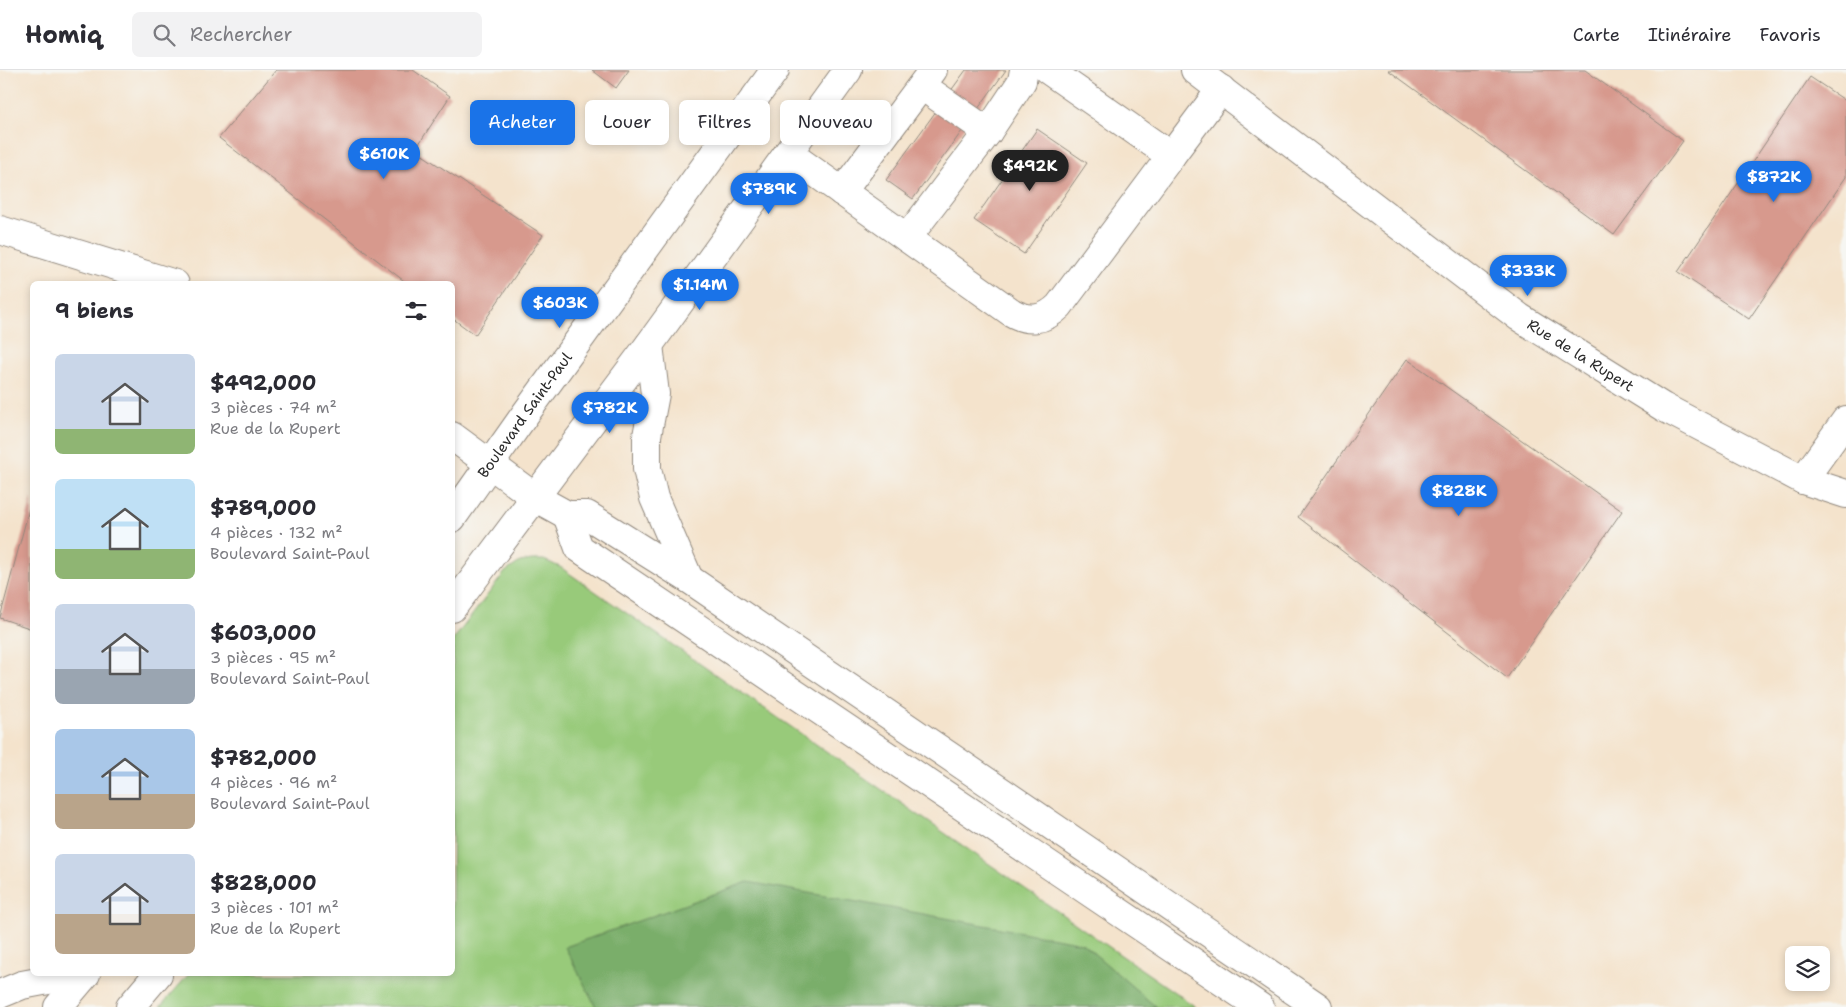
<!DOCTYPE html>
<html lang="fr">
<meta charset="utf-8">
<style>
body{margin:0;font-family:"Shantell Sans",sans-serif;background:#f2f2f3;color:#2b2b33;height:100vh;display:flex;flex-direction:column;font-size:19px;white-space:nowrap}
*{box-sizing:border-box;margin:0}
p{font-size:16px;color:#7c7c81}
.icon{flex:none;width:28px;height:28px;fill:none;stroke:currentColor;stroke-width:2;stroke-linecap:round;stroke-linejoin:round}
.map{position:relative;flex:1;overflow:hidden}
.drawer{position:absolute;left:30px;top:211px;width:425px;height:695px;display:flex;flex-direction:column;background:#fff;border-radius:8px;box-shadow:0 2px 8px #0003}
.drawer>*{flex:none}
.banner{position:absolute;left:470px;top:30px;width:475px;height:45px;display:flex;gap:10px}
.buttons{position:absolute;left:1785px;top:876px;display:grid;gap:10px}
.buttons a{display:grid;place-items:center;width:45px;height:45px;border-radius:8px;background:#fff;box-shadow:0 2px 8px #0003;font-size:25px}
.price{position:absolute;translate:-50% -42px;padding:0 11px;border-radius:18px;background:#1a73e8;color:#fff;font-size:16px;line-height:32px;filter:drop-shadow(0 1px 2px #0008)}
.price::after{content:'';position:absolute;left:50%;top:30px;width:15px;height:11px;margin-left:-8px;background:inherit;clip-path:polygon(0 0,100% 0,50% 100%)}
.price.active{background:#222;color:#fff}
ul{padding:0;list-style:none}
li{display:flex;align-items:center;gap:15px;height:125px;padding:0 25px}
li span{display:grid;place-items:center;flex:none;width:140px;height:100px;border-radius:8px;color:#555}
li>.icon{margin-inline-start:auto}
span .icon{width:60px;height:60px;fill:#fffc;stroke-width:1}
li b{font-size:21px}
h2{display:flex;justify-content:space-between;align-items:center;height:60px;padding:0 25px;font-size:21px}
.chip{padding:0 18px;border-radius:8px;background:#fff;box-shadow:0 2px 8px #0003;font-size:18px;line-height:45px}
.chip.active{background:#1a73e8;color:#fff}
header{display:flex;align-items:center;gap:30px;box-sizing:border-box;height:70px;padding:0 25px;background:#fff;border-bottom:1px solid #e1e1e2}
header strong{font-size:24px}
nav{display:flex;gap:28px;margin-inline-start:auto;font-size:18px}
.search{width:350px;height:45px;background:#f2f2f3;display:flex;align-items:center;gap:12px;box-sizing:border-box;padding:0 18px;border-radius:8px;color:#7c7c81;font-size:19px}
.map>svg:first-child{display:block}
.green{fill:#98ca7a;stroke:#627a52}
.forest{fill:#7aae6a;stroke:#526c4a}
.building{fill:#d7998d}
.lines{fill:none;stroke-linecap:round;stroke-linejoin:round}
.minor-casing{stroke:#90877c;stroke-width:30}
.major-casing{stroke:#90877c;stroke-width:30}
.highway-casing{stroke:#90877c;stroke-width:30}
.minor{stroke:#fff;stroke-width:28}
.major{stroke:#fff;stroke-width:28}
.highway{stroke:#fff;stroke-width:28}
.labels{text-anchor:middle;stroke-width:5;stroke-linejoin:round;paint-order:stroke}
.street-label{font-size:15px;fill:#2b2b2b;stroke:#f6f6f2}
</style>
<header>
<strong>Homiq</strong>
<div class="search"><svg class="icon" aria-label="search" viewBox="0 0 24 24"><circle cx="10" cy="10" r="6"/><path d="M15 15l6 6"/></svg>Rechercher</div>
<nav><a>Carte</a><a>Itinéraire</a><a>Favoris</a></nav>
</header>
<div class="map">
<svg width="1846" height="937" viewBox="0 0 1846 937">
<rect width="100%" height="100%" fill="#f6f6f2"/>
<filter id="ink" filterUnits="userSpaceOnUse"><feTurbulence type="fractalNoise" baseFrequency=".02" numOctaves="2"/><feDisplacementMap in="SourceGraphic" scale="10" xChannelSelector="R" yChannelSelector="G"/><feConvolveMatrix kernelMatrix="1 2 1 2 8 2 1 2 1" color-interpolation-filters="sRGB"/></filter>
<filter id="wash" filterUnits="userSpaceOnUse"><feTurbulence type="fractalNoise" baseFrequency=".0096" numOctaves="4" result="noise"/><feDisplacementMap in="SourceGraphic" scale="20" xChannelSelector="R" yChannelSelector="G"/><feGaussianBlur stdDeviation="1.12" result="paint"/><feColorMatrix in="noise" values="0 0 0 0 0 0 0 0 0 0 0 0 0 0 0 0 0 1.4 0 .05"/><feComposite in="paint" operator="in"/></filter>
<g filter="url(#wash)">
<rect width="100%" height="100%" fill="#f4e3cc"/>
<!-- green -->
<polygon class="green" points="532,490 544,490 560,497 1196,937 160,937 189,904 452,904 453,570 505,502 520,492"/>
<!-- forest -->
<polygon class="forest" points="748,812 1082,873 1156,937 596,937 565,877"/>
<g id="blocks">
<!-- building -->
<g class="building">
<polygon points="276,0 413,0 450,26 415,80 543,165 475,265 452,248 452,214 408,214 219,68"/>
<polygon points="592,0 629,0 616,18"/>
<polygon points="966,0 1006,0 913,129 886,110"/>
<polygon points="1388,0 1585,0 1683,71 1614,165"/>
<polygon points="1810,7 1846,31 1846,107 1749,249 1678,202"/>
<polygon points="1037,59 1087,93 1024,184 974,150"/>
<polygon points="1407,289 1622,441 1507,608 1298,447"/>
<polygon points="32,428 32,559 0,548"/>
</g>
</g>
</g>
<g filter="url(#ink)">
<use href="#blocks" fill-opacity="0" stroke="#90877c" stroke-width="1"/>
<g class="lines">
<defs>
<g id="minor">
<polyline points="1048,0 1171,86 1221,19"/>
<path id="s1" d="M1195 0 1519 247 1663 337 1803 410 1846 424"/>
<polyline points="922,16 988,62"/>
<polyline points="788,83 907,168 988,62 1022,11 1024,0"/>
<polyline points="842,122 933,0"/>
<polyline points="0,160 175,214"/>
<path d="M907 168 1011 242C1028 252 1044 251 1059 236L1171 86"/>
<polyline points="452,366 490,394"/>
<polyline points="1803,410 1846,350"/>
</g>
<g id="major">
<path id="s2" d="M452 448 526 343 775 0"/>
<polyline points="452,538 649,275 848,0"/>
<polyline points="58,937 86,904"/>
<polyline points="130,937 158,904"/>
</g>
<g id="highway">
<polyline points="649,275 655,324 647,366 647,399 654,428 689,509"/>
<polyline points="490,394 536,428 567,445 587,445 689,509 1318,937"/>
<polyline points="567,445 579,478 1260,937"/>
<polyline points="0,924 22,915 80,904"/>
</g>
</defs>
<!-- minor casing -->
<use href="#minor" class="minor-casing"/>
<!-- major casing -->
<use href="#major" class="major-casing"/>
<!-- highway casing -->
<use href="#highway" class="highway-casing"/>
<!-- minor -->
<use href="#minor" class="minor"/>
<!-- major -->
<use href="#major" class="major"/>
<!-- highway -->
<use href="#highway" class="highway"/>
</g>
</g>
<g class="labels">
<!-- street labels -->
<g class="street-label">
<text dy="5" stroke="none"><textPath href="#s1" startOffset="480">Rue de la Rupert</textPath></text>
<text dy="5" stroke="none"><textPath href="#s2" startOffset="126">Boulevard Saint-Paul</textPath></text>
</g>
</g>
</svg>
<div class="buttons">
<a><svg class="icon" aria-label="layers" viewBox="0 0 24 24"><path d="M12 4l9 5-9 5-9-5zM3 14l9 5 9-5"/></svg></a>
</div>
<b class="price" style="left:384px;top:110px">$610K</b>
<b class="price active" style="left:1030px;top:122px">$492K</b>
<b class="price" style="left:1774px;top:133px">$872K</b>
<b class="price" style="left:769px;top:145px">$789K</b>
<b class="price" style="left:1528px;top:227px">$333K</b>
<b class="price" style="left:700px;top:241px">$1.14M</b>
<b class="price" style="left:560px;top:259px">$603K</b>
<b class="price" style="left:610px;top:364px">$782K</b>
<b class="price" style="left:1459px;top:447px">$828K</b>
<div class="banner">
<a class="chip active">Acheter</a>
<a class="chip">Louer</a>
<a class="chip">Filtres</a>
<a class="chip">Nouveau</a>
</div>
<section class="drawer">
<h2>9 biens<svg class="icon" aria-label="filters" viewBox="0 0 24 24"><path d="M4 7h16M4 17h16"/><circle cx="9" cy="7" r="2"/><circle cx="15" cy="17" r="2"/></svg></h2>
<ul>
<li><span style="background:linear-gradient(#c9d6e8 75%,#8fb573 0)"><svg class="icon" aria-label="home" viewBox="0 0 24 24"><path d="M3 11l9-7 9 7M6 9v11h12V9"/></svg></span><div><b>$492,000</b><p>3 pièces · 74 m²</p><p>Rue de la Rupert</p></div></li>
<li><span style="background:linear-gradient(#bfe0f5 70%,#8fb573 0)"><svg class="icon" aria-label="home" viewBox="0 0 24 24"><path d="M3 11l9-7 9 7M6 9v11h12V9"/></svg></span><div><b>$789,000</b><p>4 pièces · 132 m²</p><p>Boulevard Saint-Paul</p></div></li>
<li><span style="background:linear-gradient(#c9d6e8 65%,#9aa5b1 0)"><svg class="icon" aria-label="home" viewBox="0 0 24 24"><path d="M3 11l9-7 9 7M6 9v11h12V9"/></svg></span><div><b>$603,000</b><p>3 pièces · 95 m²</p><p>Boulevard Saint-Paul</p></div></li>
<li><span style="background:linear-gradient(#a9c7e8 65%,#b9a48a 0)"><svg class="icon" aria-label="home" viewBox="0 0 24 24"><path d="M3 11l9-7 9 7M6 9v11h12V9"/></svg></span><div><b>$782,000</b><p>4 pièces · 96 m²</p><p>Boulevard Saint-Paul</p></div></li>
<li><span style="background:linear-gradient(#c9d6e8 60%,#b9a48a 0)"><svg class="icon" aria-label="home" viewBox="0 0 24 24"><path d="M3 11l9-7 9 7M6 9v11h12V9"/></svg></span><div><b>$828,000</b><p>3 pièces · 101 m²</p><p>Rue de la Rupert</p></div></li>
</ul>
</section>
</div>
